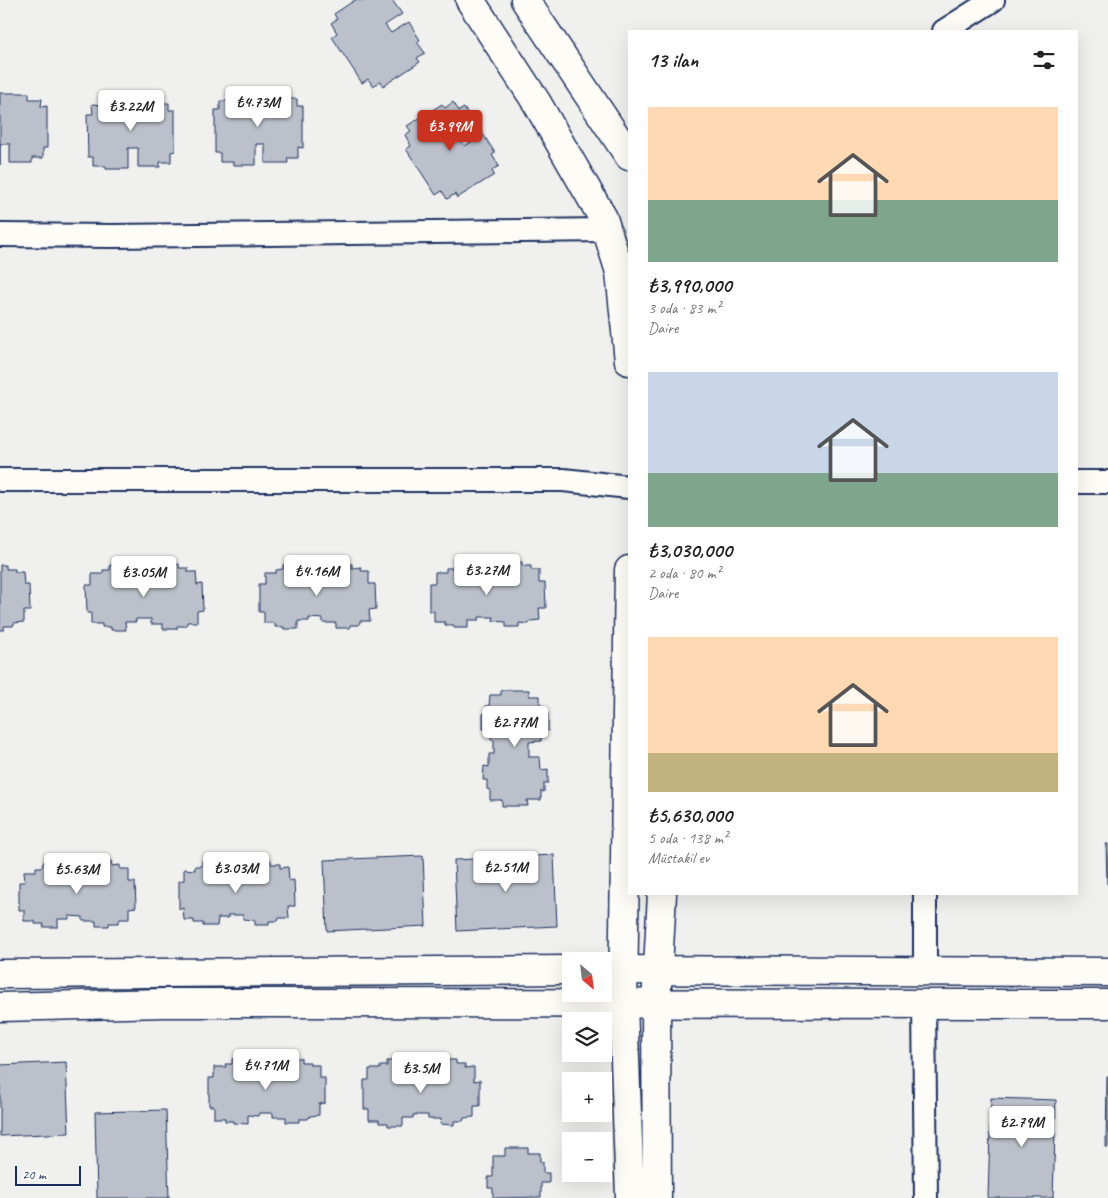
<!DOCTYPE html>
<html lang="tr">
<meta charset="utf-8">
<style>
body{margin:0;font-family:Caveat,sans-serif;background:#f6f6f6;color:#222;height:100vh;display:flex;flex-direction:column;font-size:19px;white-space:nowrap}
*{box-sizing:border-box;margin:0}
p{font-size:16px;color:#767676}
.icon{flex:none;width:28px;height:28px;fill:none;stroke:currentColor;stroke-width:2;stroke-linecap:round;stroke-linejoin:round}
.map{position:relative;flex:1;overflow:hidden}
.details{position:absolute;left:628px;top:30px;width:450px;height:865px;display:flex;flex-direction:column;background:#fff;border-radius:0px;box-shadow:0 5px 20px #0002}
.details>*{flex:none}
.needle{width:32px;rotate:152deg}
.fabs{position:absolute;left:562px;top:952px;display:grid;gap:10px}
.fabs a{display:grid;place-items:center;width:50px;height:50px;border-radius:0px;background:#fff;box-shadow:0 5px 20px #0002;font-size:25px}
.scale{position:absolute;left:15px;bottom:12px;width:66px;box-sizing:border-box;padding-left:5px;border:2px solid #1b2f5e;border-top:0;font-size:14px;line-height:18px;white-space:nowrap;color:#1b2f5e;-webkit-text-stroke:4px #fdfcf7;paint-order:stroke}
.price{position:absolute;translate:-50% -42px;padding:0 11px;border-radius:5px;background:#fff;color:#222;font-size:16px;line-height:32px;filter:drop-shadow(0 1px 2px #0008)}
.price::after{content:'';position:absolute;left:50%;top:30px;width:15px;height:11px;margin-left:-8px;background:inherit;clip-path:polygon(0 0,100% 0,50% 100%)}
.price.selected{background:#c8321e;color:#fff}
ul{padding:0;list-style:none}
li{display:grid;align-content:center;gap:10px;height:265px;padding:0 20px}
li span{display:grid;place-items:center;height:155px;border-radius:0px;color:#555}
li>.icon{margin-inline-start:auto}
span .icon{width:90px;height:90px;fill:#fffc;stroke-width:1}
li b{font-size:21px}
h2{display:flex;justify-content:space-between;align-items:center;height:60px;padding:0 20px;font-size:21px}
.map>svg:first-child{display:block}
.building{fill:#bbc0ca;stroke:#1b2f5e}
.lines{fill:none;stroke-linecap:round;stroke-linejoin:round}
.minor-casing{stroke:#1b2f5e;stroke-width:26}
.tertiary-casing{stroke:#1b2f5e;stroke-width:31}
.minor{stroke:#fdfcf7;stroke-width:22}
.tertiary{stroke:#fdfcf7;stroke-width:28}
</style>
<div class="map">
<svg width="1108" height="1198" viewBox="0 0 1108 1198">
<rect width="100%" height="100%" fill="#f0f0ee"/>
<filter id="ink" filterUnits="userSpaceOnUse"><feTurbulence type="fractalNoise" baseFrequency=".02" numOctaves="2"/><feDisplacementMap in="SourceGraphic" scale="10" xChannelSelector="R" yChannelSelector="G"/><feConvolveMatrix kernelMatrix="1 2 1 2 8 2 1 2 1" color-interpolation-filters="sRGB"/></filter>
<g filter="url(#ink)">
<!-- building -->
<g class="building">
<polygon points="355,0 392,0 402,14 385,25 391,33 409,22 420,40 417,42 425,53 417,58 420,62 383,86 381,81 373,86 368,79 362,83 332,37 337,33 331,23 337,19 334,14"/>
<polygon points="0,93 29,93 29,99 42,99 41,107 47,106 47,148 43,148 43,158 32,158 32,163 10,163 10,144 0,144 0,165"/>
<polygon points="229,93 284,93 284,99 297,99 297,106 303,106 303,148 298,147 298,158 287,158 288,163 265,163 265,144 256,144 256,165 233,165 233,162 220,162 220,153 215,153 215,110 220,110 220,101 229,101"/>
<polygon points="102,97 157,97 157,103 169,103 169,110 175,110 175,151 171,152 171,162 160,162 160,167 138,167 138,148 128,148 128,169 106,169 106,166 93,166 93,157 88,157 87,114 93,114 92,104 102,105"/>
<polygon points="453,102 459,111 464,108 476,127 459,137 465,146 483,134 495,153 492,155 499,166 492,170 494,175 457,198 455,194 447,199 442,191 436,195 406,149 411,146 405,135 411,131 407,126 442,104 445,108"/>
<polygon points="522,562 522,566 531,566 531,570 539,570 539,583 545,583 546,608 539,608 540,620 530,621 529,624 519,623 519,627 506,627 506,622 493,621 494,617 479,617 479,620 468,620 468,628 454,628 454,625 445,625 445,622 434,622 434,611 429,611 429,583 435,583 435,572 446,572 446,568 453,568 453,564 470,563 470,570 480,570 481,582 497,582 496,571 509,570 508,563"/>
<polygon points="179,564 179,568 188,568 188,572 196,572 197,585 202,584 203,610 197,611 197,622 187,622 186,626 177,626 177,629 163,629 163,624 151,624 151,619 136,619 136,622 125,622 126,630 111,630 111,627 102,627 102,624 91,624 91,613 87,613 86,585 92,585 92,574 103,574 103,570 110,570 110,565 127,565 128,572 138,572 138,584 154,584 154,573 166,572 166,565"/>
<polygon points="300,564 300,572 310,571 311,583 327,583 326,572 338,572 338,564 352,564 352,568 361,567 361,571 369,571 369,584 375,584 376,609 369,610 370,621 360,621 359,625 350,625 350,628 336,628 336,623 323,623 323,619 309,618 309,621 298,621 298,629 284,629 284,627 275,627 275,623 264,623 264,612 259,612 259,584 265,584 265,573 276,573 276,570 283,569 283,565"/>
<polygon points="0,565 6,565 6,569 15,569 15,572 23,572 24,585 29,585 30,611 24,611 24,622 14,623 13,626 4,626 4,630 0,630"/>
<polygon points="501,690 529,690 529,696 540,696 540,707 543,707 543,714 548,714 548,731 541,731 541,741 529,742 529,757 540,757 541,770 548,769 548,783 544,783 544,792 541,791 541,800 527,800 528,806 502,806 502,800 490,800 490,790 487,789 487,780 483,780 484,766 489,767 489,754 494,754 494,740 491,740 491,729 483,729 483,714 486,714 486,706 489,706 490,695 501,695"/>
<polygon points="1106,844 1108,844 1108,884 1107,884"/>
<polygon points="554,855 557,926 457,931 454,860"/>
<polygon points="423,856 426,926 327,931 324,860"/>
<polygon points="271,860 271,864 280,864 280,868 288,867 289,881 294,880 295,906 288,906 289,918 279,918 278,921 269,921 269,925 255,925 255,920 243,919 243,915 228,915 228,918 218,918 217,926 203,926 203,923 194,923 194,920 184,920 183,908 179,909 179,881 184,880 184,869 195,870 195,866 202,866 202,861 220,861 219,868 230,868 230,880 246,879 246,868 258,868 258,861"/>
<polygon points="111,861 112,866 120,865 120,869 129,869 129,882 135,882 136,907 129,908 129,919 120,919 118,923 109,923 109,926 96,926 96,921 83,921 83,917 69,916 69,919 58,919 58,927 43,927 44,924 35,924 35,921 24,921 24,910 19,910 19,882 25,882 24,871 36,871 36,867 42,867 43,862 60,862 60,870 70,869 70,882 87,881 86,870 98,869 98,862"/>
<polygon points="250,1058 250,1066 260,1065 260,1078 276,1077 276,1066 288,1065 288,1058 301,1058 301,1062 310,1062 310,1065 319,1065 319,1078 325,1078 325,1103 319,1104 319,1115 310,1116 308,1119 299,1119 299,1122 286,1122 286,1117 273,1117 273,1113 259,1113 258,1116 248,1115 248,1124 233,1123 233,1121 225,1121 225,1118 214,1118 214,1106 209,1106 209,1078 214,1078 214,1067 226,1067 225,1064 232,1064 232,1059"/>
<polygon points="443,1060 456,1060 456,1064 465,1064 465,1068 474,1067 474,1081 480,1080 480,1106 474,1106 474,1117 464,1118 463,1121 454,1121 454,1125 440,1124 441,1119 428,1119 428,1115 413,1115 413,1118 403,1118 403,1126 388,1126 388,1123 379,1123 379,1120 369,1120 369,1109 364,1109 364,1080 369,1080 369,1069 380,1069 380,1066 387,1066 387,1061 404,1061 405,1068 415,1068 415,1080 431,1080 431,1068 443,1068"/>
<polygon points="66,1062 69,1133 0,1136 0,1065"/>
<polygon points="1107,1076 1108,1076 1108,1147 1106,1147"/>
<polygon points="991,1098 1056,1100 1053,1198 988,1198"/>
<polygon points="166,1110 169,1198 97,1198 95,1112"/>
<polygon points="505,1148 528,1148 528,1153 540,1153 540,1162 543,1162 543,1173 549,1173 549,1183 541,1183 541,1197 493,1198 493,1188 488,1188 488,1177 493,1177 493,1156 505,1156"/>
</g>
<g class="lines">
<defs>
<g id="minor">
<polyline points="944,31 993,0"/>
<polyline points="0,235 112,236 607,230"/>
<polyline points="0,480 563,480 629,487"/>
<polyline points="1076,482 1108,482"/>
<polyline points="925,894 925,971"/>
<polyline points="924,1004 926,1198"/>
</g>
<g id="tertiary">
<polyline points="470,0 537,103 603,218 620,272 629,361"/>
<polyline points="525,0 629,156"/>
<polyline points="629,570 623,1004 630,1198"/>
<polyline points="604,970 1108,972"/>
<polyline points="0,974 571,970"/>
<polyline points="0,1007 165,1003 1108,1004"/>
<polyline points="657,1198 656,1004 662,894"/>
</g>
</defs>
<!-- minor casing -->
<use href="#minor" class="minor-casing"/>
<!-- tertiary casing -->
<use href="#tertiary" class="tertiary-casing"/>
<!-- minor -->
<use href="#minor" class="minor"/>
<!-- tertiary -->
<use href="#tertiary" class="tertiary"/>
</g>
</g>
</svg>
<div class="fabs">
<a><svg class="needle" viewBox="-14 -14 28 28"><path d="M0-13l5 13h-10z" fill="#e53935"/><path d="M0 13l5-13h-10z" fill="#767676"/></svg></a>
<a><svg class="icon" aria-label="layers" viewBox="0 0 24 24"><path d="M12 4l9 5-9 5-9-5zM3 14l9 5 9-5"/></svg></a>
<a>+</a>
<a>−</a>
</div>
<div class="scale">20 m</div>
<b class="price" style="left:258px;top:128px">₺4.73M</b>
<b class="price" style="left:131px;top:132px">₺3.22M</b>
<b class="price selected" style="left:450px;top:152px">₺3.99M</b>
<b class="price" style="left:487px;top:596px">₺3.27M</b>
<b class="price" style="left:317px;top:597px">₺4.16M</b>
<b class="price" style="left:144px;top:598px">₺3.05M</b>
<b class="price" style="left:515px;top:748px">₺2.77M</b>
<b class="price" style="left:506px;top:893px">₺2.51M</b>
<b class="price" style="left:236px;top:894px">₺3.03M</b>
<b class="price" style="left:77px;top:895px">₺5.63M</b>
<b class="price" style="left:266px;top:1091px">₺4.71M</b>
<b class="price" style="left:421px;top:1094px">₺3.5M</b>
<b class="price" style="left:1022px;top:1148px">₺2.79M</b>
<section class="details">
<h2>13 ilan<svg class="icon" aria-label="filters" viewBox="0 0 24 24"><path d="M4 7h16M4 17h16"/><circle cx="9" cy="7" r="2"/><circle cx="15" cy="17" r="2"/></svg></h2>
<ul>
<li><span style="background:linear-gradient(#ffd9b3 60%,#7fa58c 0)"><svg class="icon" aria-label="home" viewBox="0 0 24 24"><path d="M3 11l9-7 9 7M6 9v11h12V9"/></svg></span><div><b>₺3,990,000</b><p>3 oda · 83 m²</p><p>Daire</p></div></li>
<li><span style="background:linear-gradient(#c9d6e8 65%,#7fa58c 0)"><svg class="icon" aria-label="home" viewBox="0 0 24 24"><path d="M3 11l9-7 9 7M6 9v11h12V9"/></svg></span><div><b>₺3,030,000</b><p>2 oda · 80 m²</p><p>Daire</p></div></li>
<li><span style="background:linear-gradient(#ffd9b3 75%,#c2b280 0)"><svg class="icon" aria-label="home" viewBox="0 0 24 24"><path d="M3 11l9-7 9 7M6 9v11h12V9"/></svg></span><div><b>₺5,630,000</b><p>5 oda · 138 m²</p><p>Müstakil ev</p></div></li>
</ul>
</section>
</div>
